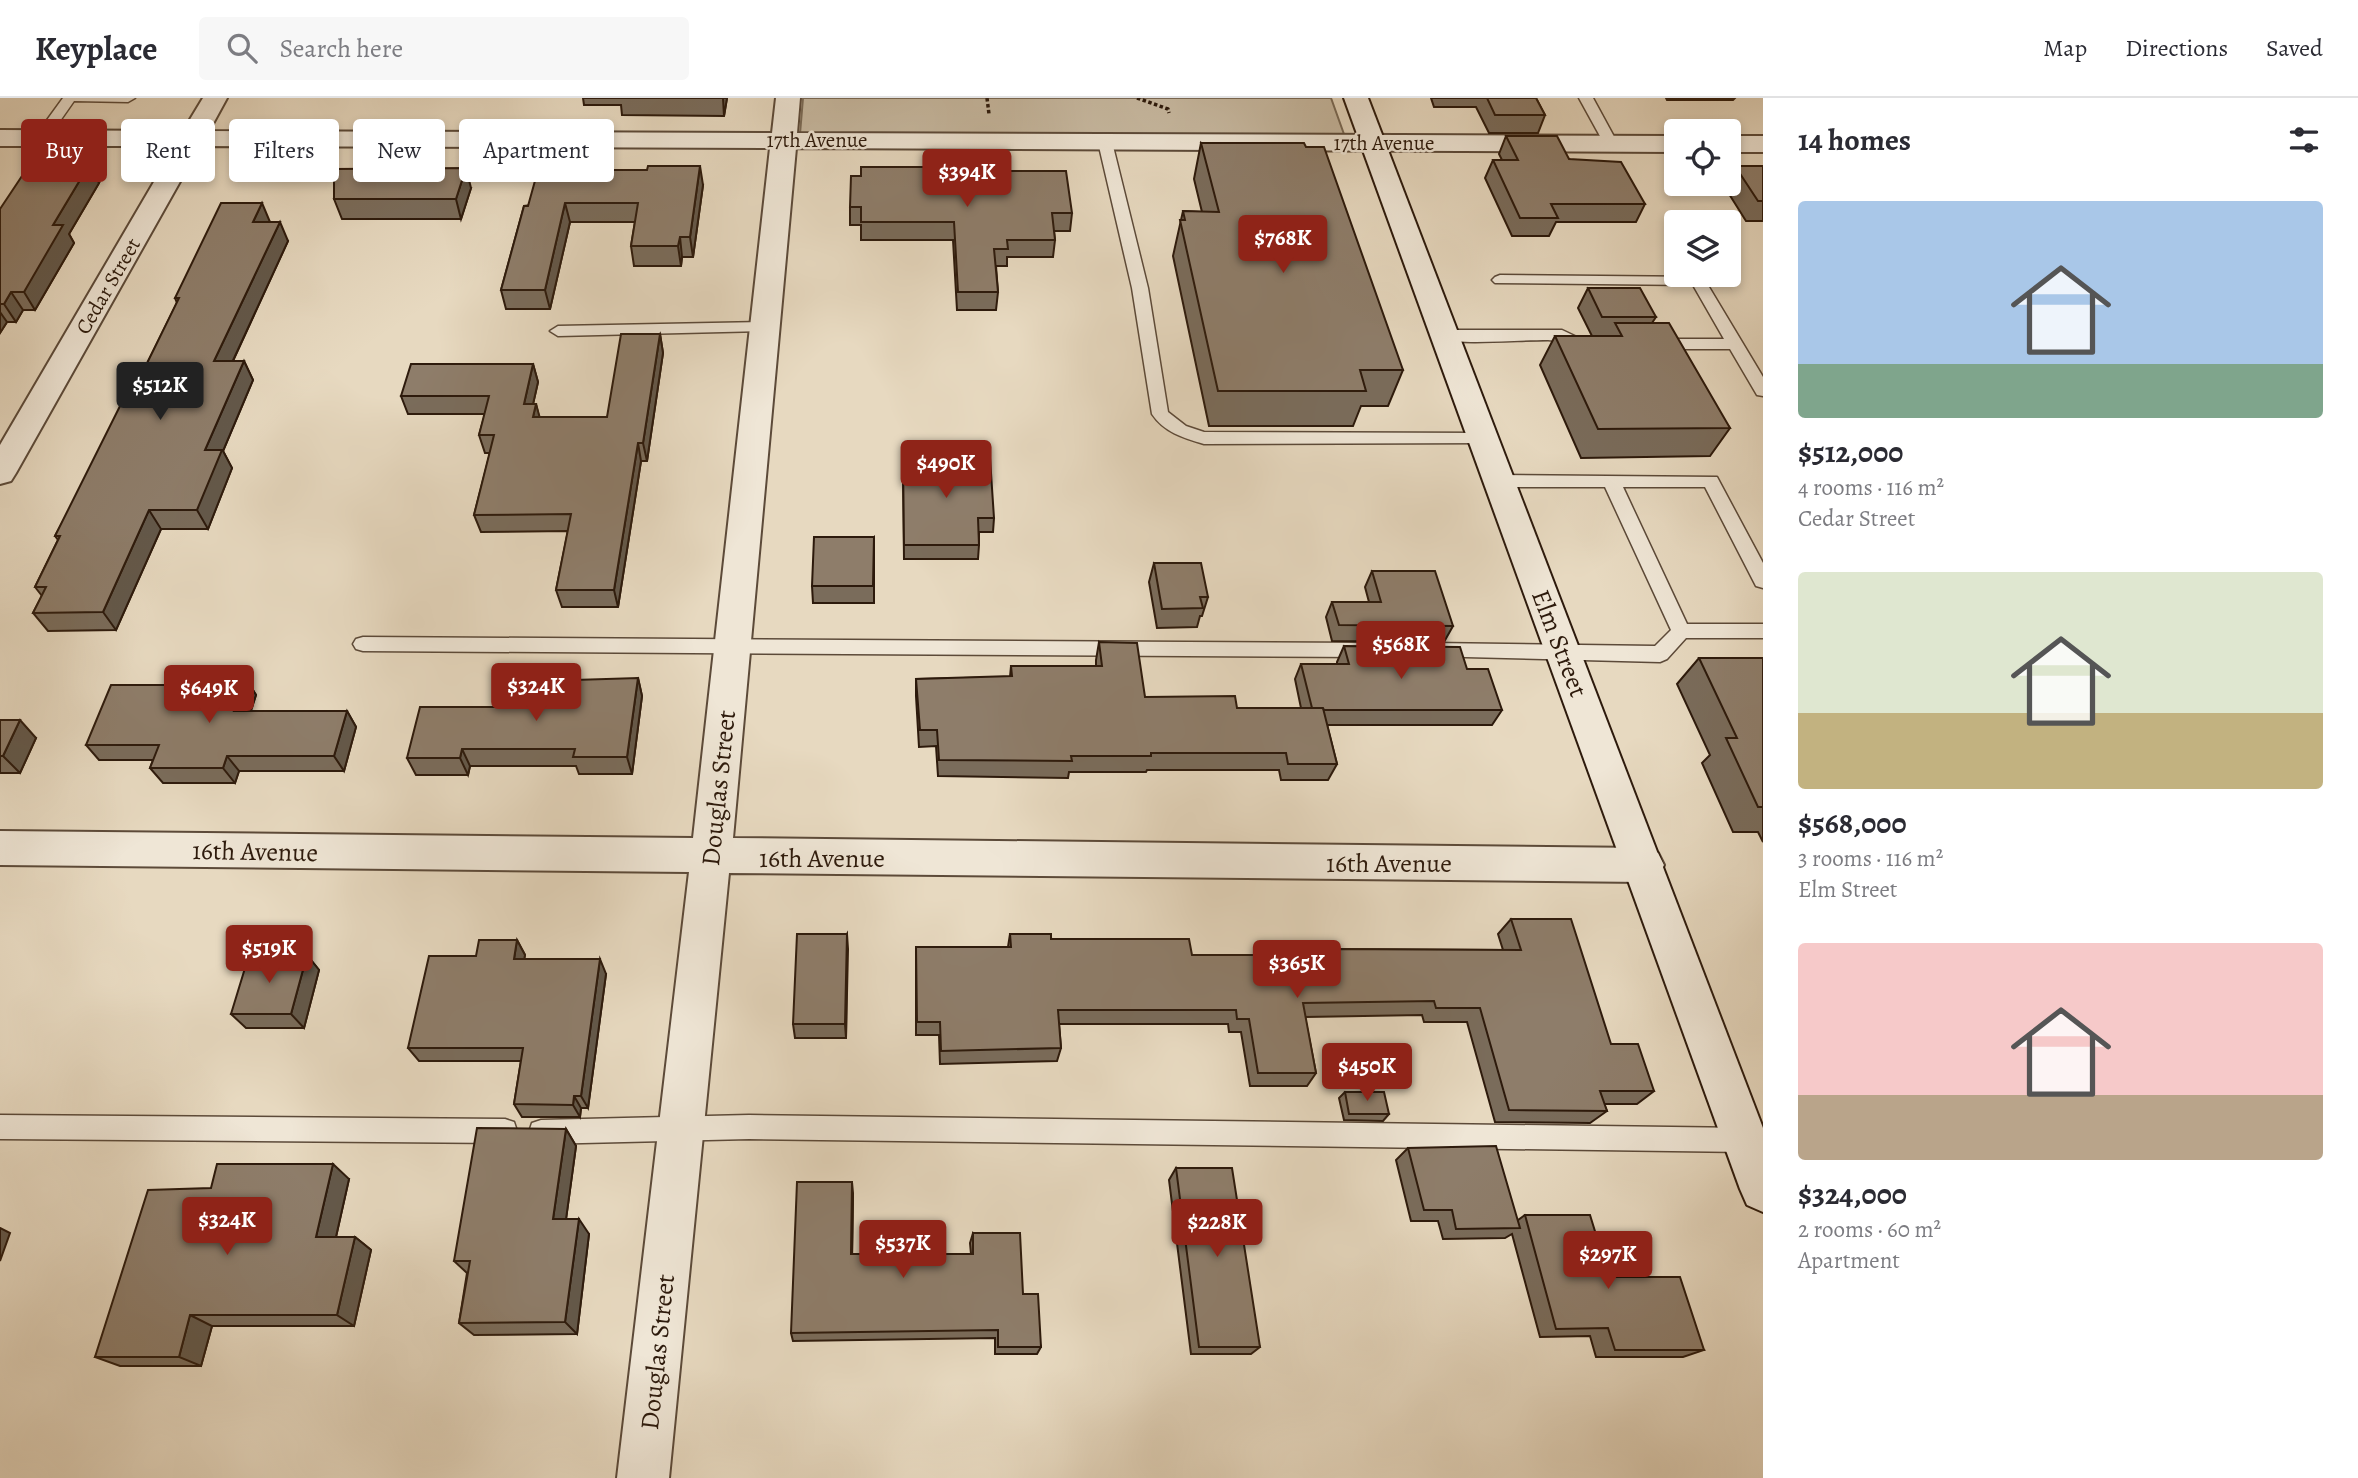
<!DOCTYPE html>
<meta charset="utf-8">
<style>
body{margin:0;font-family:Alegreya,serif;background:#f7f7f7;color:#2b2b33;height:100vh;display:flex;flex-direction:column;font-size:26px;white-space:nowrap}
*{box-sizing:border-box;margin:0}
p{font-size:23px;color:#7c7c81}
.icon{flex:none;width:38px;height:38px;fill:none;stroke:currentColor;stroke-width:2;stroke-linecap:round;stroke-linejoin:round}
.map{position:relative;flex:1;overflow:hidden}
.sheet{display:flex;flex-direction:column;background:#fff;width:595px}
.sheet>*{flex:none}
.hud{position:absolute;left:21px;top:21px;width:665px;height:63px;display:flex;gap:14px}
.tools{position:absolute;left:1664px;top:21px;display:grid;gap:14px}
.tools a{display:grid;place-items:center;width:77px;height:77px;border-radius:7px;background:#fff;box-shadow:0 4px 10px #0003;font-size:35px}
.price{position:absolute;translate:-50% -60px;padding:0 16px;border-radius:7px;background:#8f2418;color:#fff;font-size:23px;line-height:46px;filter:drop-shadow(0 2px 4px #0008)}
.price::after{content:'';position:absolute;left:50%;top:42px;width:21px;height:16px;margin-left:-10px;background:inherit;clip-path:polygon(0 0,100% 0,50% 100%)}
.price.active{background:#222;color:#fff}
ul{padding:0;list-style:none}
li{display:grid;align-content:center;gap:14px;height:371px;padding:0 35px}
li span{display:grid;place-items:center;height:217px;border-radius:7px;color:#555}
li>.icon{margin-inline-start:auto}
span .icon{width:126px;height:126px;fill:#fffc;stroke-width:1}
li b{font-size:30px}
h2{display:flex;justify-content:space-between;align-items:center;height:84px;padding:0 35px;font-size:30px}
.tag{padding:0 24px;border-radius:7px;background:#fff;box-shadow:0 4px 10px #0003;font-size:24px;line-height:63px}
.tag.active{background:#8f2418;color:#fff}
header{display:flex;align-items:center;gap:42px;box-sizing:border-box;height:98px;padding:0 35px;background:#fff;border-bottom:2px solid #e1e1e2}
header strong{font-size:33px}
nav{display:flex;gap:38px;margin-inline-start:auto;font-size:24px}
.search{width:490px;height:63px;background:#f7f7f7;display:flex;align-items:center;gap:18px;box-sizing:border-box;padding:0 24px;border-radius:7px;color:#7c7c81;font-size:26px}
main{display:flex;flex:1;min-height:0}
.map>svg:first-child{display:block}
.green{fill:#c7b9a1;stroke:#7a6a56;stroke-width:2}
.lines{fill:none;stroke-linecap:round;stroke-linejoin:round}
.lane-casing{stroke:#5c4a39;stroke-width:3}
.street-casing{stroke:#5c4a39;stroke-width:4}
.secondary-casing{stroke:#2d1a0c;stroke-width:4}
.path{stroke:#2d1a0c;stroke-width:3.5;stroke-dasharray:3.5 2.5;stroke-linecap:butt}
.lane{fill:#efe6d6;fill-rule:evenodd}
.street{fill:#efe6d6;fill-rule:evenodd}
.secondary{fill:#efe6d6;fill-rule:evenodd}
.wall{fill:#7a6c5b;stroke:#2d1a0c;stroke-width:2}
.shaded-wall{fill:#63584a;stroke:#2d1a0c;stroke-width:2}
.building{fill:#8e7d6a;stroke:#2d1a0c;stroke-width:2}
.labels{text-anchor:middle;stroke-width:5;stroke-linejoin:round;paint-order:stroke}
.far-street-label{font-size:21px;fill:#2d1a0c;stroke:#efe6d6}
.street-label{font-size:26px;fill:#2d1a0c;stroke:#efe6d6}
</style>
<header>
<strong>Keyplace</strong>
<div class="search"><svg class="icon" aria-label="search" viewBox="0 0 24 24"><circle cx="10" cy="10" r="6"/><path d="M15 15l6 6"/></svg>Search here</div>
<nav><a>Map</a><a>Directions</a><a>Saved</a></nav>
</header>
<main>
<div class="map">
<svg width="1763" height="1380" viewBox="0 0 1763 1380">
<rect width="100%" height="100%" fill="#e7d9c0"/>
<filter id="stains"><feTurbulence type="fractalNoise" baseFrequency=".00286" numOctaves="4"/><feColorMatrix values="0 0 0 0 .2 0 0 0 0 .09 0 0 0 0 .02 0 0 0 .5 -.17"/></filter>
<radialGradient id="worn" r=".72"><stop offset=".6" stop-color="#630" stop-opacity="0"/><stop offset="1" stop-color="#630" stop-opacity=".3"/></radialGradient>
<!-- green -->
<polygon class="green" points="803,0 1331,0 1345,39 800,36"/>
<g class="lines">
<defs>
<g id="lane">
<polygon points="63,0 135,0 128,4 74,3 46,43 36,43 34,40"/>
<polygon points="1579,0 1593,0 1618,46 1616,49 1606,49"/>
<path d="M1105 40 1112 44 1148 190 1168 314 1186 328 1204 334 1483 335 1492 341 1489 345 1204 346C1183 340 1164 334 1152 316L1132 190 1098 44Z"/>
<polygon points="1500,177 1703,179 1763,279 1763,298 1757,297 1730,251 1654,251 1646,246 1654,241 1724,241 1693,187 1495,185 1492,182 1495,179"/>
<polygon points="763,224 769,225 771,229 769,233 558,238 550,233 558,228"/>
<path d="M1444 232H1562L1581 241 1596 242 1598 246C1585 261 1563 242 1548 242 1519 242 1463 247 1438 241L1436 237Z"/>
<polygon points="1499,377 1717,379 1763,465 1763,490 1756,488 1705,389 1623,389 1687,526 1763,526 1763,540 1686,540 1667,561 1660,564 1425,558 1422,553 1425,548 1432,545 1655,548 1671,532 1605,389 1499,389 1490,383"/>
<polygon points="363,539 1369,545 1376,547 1379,552 1376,557 1369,559 363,553 356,551 353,546 356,541"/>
<polygon points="0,1017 505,1021 514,1024 517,1033 514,1042 505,1045 0,1041"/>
<polygon points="749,1017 1745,1030 1754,1033 1757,1042 1754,1051 1745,1054 749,1041 541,1046 532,1043 529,1034 532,1025 541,1022"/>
</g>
<g id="street">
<polygon points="203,0 227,0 209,33 772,35 776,0 800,0 797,35 1676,38 1676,54 796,50 733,740 1644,750 1658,755 1664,767 1658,779 1644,784 729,775 669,1380 617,1380 689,774 0,767 0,733 693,740 770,50 200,48 16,375 11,383 0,386 0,347 175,48 0,48 0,32 183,33"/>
<rect x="1729" y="38" width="34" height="16"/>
</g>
<polygon id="secondary" points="1344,0 1368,0 1763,1030 1763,1114 1747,1107 1740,1091"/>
</defs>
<!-- lane casing -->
<use href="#lane" class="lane-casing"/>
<!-- street casing -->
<use href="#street" class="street-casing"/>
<!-- secondary casing -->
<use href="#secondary" class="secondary-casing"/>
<!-- path -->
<g class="path">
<polyline points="987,0 989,16"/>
<polyline points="1137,0 1168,11 1169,15"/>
</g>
<!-- lane -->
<use href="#lane" class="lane"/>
<!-- street -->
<use href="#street" class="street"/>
<!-- secondary -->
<use href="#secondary" class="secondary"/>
</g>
<!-- wall -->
<g class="wall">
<polygon points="583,0 727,0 724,18 622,17 621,7 584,7"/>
<polygon points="1431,0 1536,0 1545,17 1538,35 1489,35 1476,9 1434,9"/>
<polygon points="1666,0 1735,0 1733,2 1667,2"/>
<polygon points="1506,38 1569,61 1645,106 1636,124 1556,124 1549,138 1512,138 1485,80 1493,62 1502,62 1499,56"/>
<polygon points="1201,45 1403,272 1388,308 1361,308 1353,328 1209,328 1173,158 1183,113 1202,114 1194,81"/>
<polygon points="1735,68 1763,68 1763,123 1746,123 1724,88 1725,86 1729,86 1729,79"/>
<polygon points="985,73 1072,115 1070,133 1054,133 1055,142 1053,159 1007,159 1007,168 996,168 998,194 996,212 957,212 953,142 861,142 861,127 850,127 850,109"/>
<polygon points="99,85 69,136 74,145 35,212 23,212 16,224 7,224 0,235 0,111"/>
<polygon points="703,87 693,159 682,159 681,168 634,168 631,148 635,124 570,124 550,211 506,211 501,192 524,108"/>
<polygon points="471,90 461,121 342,121 334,101"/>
<polygon points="270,124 288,143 233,263 244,263 253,282 223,353 232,370 208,431 161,431 116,532 48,533 33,515 42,498 35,489 58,442 55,438 130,300 177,205 175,200"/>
<polygon points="1588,190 1656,219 1652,225 1730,330 1710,358 1581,360 1540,267 1555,238 1592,238 1578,210"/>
<polygon points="660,236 663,255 647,363 641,363 618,509 562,509 556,492 568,433 481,434 474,417 490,355 485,355 479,337 485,316 408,316 401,298 533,266 538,284 533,306 536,306 539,319 607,319"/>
<polygon points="903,374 994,420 993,434 979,434 979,447 978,461 904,461"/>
<polygon points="874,439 874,505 813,505 812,488"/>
<polygon points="1154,465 1208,499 1202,518 1200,518 1197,529 1157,530 1149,484"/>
<polygon points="1372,473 1453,528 1444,544 1332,543 1326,519 1332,504 1369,504 1365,489"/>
<polygon points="1099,544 1145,599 1237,610 1301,610 1295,581 1301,566 1337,566 1337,564 1344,548 1467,571 1502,612 1492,627 1327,627 1337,666 1328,682 1281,682 1279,672 1147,672 1146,674 1069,674 1068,680 938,678 936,648 919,649 916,598 916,581 1010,579 1011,568 1096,568 1096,562"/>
<polygon points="1699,560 1763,560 1763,744 1758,734 1733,734 1702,665 1710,657 1677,586"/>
<polygon points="638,580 642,598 632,676 579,676 576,668 470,668 468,677 416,677 407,660 537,609"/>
<polygon points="246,581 256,597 251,613 347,613 356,629 344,673 239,673 235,685 163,685 150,670 153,662 99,662 86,647 182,587"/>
<polygon points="0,622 36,640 20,675 0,675"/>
<polygon points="1511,821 1611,946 1654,993 1637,1006 1604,1006 1607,1013 1590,1025 1495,1024 1467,924 1424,924 1422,917 1305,919 1316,975 1307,988 1250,988 1241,934 1229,934 1228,926 1059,926 1061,950 1057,963 940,966 939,937 916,937 916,849 1008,849 1010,836 1192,857 1322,857 1326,851 1503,852 1498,836"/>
<polygon points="847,836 846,940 795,940 793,926"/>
<polygon points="517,842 525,857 524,861 606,876 588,1010 581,1010 580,1019 522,1019 514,1006 521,963 419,963 408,950 476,858"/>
<polygon points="307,857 319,872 304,930 246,930 231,916"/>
<polygon points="1345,994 1389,1016 1383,1023 1344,1022 1339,1000"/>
<polygon points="566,1031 576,1048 566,1121 589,1136 577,1236 474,1237 459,1225 467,1175 454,1163"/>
<polygon points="1408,1050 1518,1122 1525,1117 1609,1179 1704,1252 1683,1259 1596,1259 1590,1238 1540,1239 1512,1136 1505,1140 1443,1141 1438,1123 1411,1123 1396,1062"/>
<polygon points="1176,1070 1260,1249 1251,1256 1191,1256 1169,1082"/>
<polygon points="349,1081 336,1139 355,1139 371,1152 354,1228 212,1228 201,1268 120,1268 95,1259 211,1090"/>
<polygon points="853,1095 852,1156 971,1156 970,1145 973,1135 1023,1196 1041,1249 1037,1256 995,1256 995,1240 793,1243 791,1235"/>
</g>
<!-- shaded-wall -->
<g class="shaded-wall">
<polygon points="723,0 727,0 724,18"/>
<polygon points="89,67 99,85 69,136 74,145 35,212 24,194 53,127"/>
<polygon points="700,68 703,87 693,159 690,139"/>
<polygon points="466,70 471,90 461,121 456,101"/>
<polygon points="262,105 270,124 253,124"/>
<polygon points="565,105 570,124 550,211 545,192"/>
<polygon points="280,124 288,143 224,282 214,263"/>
<polygon points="680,139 682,159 681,168 678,148"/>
<polygon points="11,194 23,212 16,224 4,206"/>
<polygon points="0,214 7,224 0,235"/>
<polygon points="660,236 663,255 647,363 643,345"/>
<polygon points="244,263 253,282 223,353 232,370 208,431 197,412 205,352"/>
<polygon points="533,266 538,284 529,324 524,306"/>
<polygon points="536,306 541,324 533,319"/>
<polygon points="638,345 641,363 618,509 614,492"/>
<polygon points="149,412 161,431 116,532 103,514"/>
<polygon points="638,580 642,598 632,676 627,659"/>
<polygon points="246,581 256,597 245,629 234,613"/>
<polygon points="347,613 356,629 344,673 334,658"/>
<polygon points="20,622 36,640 20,675 3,658"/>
<polygon points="462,651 470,668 468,677 460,660"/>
<polygon points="227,658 239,673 235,685 223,670"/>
<polygon points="847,836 848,851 846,940 845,926"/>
<polygon points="517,842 525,857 522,876 514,861"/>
<polygon points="307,857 319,872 304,930 291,916"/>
<polygon points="600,861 606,876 588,1010 581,998"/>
<polygon points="574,998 581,1010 580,1019 573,1007"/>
<polygon points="566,1031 576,1048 564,1136 553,1121"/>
<polygon points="333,1066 349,1081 333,1152 316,1139"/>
<polygon points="852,1084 853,1095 852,1166 851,1156"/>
<polygon points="579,1121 589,1136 577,1236 565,1224"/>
<polygon points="0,1130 10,1135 0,1163"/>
<polygon points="355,1139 371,1152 354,1228 337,1217"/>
<polygon points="190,1217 212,1228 201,1268 179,1259"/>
</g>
<!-- building -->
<g class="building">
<polygon points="1487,0 1536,0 1545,17 1495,17"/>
<polygon points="1506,38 1557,38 1569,61 1621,64 1645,106 1551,106 1558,120 1520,120 1493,62 1518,62"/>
<polygon points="1201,45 1304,45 1306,49 1324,49 1403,272 1360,272 1366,293 1218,293 1180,122 1185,122 1183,113 1219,114"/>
<polygon points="89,67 53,127 63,127 24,194 11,194 4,206 0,206 0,111 26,72 45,72 48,68"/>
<polygon points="648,68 700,68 690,139 680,139 678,148 631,148 638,105 565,105 545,192 501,192 524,108 528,108 538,72 647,72"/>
<polygon points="1735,68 1763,68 1763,103 1758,103"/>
<polygon points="861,69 984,69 985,73 1066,73 1072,115 1052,115 1055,142 1007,142 1008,151 994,151 998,194 958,194 954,124 861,124 861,109 850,109 851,78 861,78"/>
<polygon points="466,70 456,101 334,101 334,71"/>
<polygon points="221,105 262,105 253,124 280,124 214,263 244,263 205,352 222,352 197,412 149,412 103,514 33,515 46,489 35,489 60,438 55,438 124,300 130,300 179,200 175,200"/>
<polygon points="1588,190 1640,190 1656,219 1602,219"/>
<polygon points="1615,225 1669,225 1730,330 1598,331 1555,238 1622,238"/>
<polygon points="621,236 660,236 643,345 638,345 614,492 556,492 571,416 474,417 494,337 479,337 489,298 401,298 411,266 533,266 524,306 536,306 533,319 607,319"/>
<polygon points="903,360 990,360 994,420 978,420 979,447 904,447"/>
<polygon points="814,439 874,439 873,488 812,488"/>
<polygon points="1154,465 1201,465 1208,499 1200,499 1203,510 1162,511"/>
<polygon points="1372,473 1435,473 1453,528 1339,527 1332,504 1381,504"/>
<polygon points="1099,544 1137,545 1145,599 1235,598 1237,610 1323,610 1337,666 1288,666 1286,655 1151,655 1151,658 1071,658 1072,663 939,662 937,632 920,632 916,581 1012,578 1011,568 1102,568"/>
<polygon points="1344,548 1460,549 1467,571 1488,571 1502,612 1324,612 1323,610 1312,610 1301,566 1349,566"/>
<polygon points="1699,560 1763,560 1763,709 1758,709 1726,640 1737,640"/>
<polygon points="638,580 627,659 573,659 575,651 462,651 460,660 407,660 420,609 537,609 542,583"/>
<polygon points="184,581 246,581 234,613 347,613 334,658 227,658 223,670 150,670 159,647 86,647 111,587 182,587"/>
<polygon points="0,622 20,622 3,658 0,658"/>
<polygon points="1511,821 1571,821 1611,946 1638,946 1654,993 1600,993 1607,1013 1509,1012 1480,910 1436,910 1434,903 1303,905 1316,975 1258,975 1249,921 1237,921 1236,912 1058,912 1061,950 941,953 940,924 917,924 916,849 1011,849 1010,836 1051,836 1051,841 1189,841 1192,857 1327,857 1326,851 1521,852"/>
<polygon points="797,836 847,836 845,926 793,926"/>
<polygon points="479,842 517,842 514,861 600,861 581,998 574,998 573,1007 514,1006 523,950 408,950 429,858 476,858"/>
<polygon points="249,857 307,857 291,916 231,916"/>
<polygon points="1345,994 1384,994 1389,1016 1349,1016"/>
<polygon points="477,1030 566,1031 553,1121 579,1121 565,1224 459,1225 470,1163 454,1163"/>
<polygon points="1496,1048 1520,1130 1456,1131 1452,1112 1424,1112 1408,1050"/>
<polygon points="217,1066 333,1066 316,1139 355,1139 337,1217 190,1217 179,1259 95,1259 148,1092 211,1090"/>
<polygon points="1176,1070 1232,1070 1260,1249 1199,1249"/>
<polygon points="797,1084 852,1084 851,1156 973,1156 973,1135 1020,1135 1023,1196 1038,1196 1041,1249 998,1249 998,1232 791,1235"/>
<polygon points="1525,1117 1590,1117 1609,1179 1680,1179 1704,1252 1615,1252 1608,1230 1556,1231"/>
</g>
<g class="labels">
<!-- far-street labels -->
<g class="far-street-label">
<text x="817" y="49">17th Avenue</text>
<text x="1384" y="52">17th Avenue</text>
<text transform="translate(108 188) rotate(-60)" y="7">Cedar Street</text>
</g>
<!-- street labels -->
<g class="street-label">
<text transform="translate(1560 545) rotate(69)" y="9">Elm Street</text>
<text transform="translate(718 690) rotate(-84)" y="9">Douglas Street</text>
<text transform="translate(255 753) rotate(1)" y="9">16th Avenue</text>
<text x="822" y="769">16th Avenue</text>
<text x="1389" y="774">16th Avenue</text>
<text transform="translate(657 1254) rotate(-84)" y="9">Douglas Street</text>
</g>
</g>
<rect width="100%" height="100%" filter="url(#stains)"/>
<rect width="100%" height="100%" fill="url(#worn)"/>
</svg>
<div class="tools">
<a><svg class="icon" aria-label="locate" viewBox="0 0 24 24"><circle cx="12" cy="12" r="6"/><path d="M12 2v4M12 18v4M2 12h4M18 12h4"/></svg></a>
<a><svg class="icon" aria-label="layers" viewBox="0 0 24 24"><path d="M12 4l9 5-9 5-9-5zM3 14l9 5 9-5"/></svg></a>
</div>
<b class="price" style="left:967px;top:111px">$394K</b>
<b class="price" style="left:1283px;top:177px">$768K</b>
<b class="price active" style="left:160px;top:324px">$512K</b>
<b class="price" style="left:946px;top:402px">$490K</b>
<b class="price" style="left:1401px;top:583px">$568K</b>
<b class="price" style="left:536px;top:625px">$324K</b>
<b class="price" style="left:209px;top:627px">$649K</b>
<b class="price" style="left:269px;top:887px">$519K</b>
<b class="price" style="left:1297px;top:902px">$365K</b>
<b class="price" style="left:1367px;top:1005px">$450K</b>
<b class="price" style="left:227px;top:1159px">$324K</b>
<b class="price" style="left:1217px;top:1161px">$228K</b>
<b class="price" style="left:903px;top:1182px">$537K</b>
<b class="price" style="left:1608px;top:1193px">$297K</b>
<div class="hud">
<a class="tag active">Buy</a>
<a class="tag">Rent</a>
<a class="tag">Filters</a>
<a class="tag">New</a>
<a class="tag">Apartment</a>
</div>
</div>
<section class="sheet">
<h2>14 homes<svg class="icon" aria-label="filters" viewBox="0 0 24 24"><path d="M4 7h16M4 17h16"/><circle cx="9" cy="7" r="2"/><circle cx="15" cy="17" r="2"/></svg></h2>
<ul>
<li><span style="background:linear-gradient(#a9c7e8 75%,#7fa58c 0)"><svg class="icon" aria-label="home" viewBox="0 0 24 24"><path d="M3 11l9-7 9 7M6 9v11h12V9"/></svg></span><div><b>$512,000</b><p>4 rooms · 116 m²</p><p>Cedar Street</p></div></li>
<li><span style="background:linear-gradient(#dfe7d0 65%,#c2b280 0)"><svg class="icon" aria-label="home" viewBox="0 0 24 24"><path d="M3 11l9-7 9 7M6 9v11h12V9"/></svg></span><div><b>$568,000</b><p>3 rooms · 116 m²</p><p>Elm Street</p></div></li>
<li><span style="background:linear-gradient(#f6c9c9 70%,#b9a48a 0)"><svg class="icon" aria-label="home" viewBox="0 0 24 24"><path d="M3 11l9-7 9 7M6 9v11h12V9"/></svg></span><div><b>$324,000</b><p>2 rooms · 60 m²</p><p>Apartment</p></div></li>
</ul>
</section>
</main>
